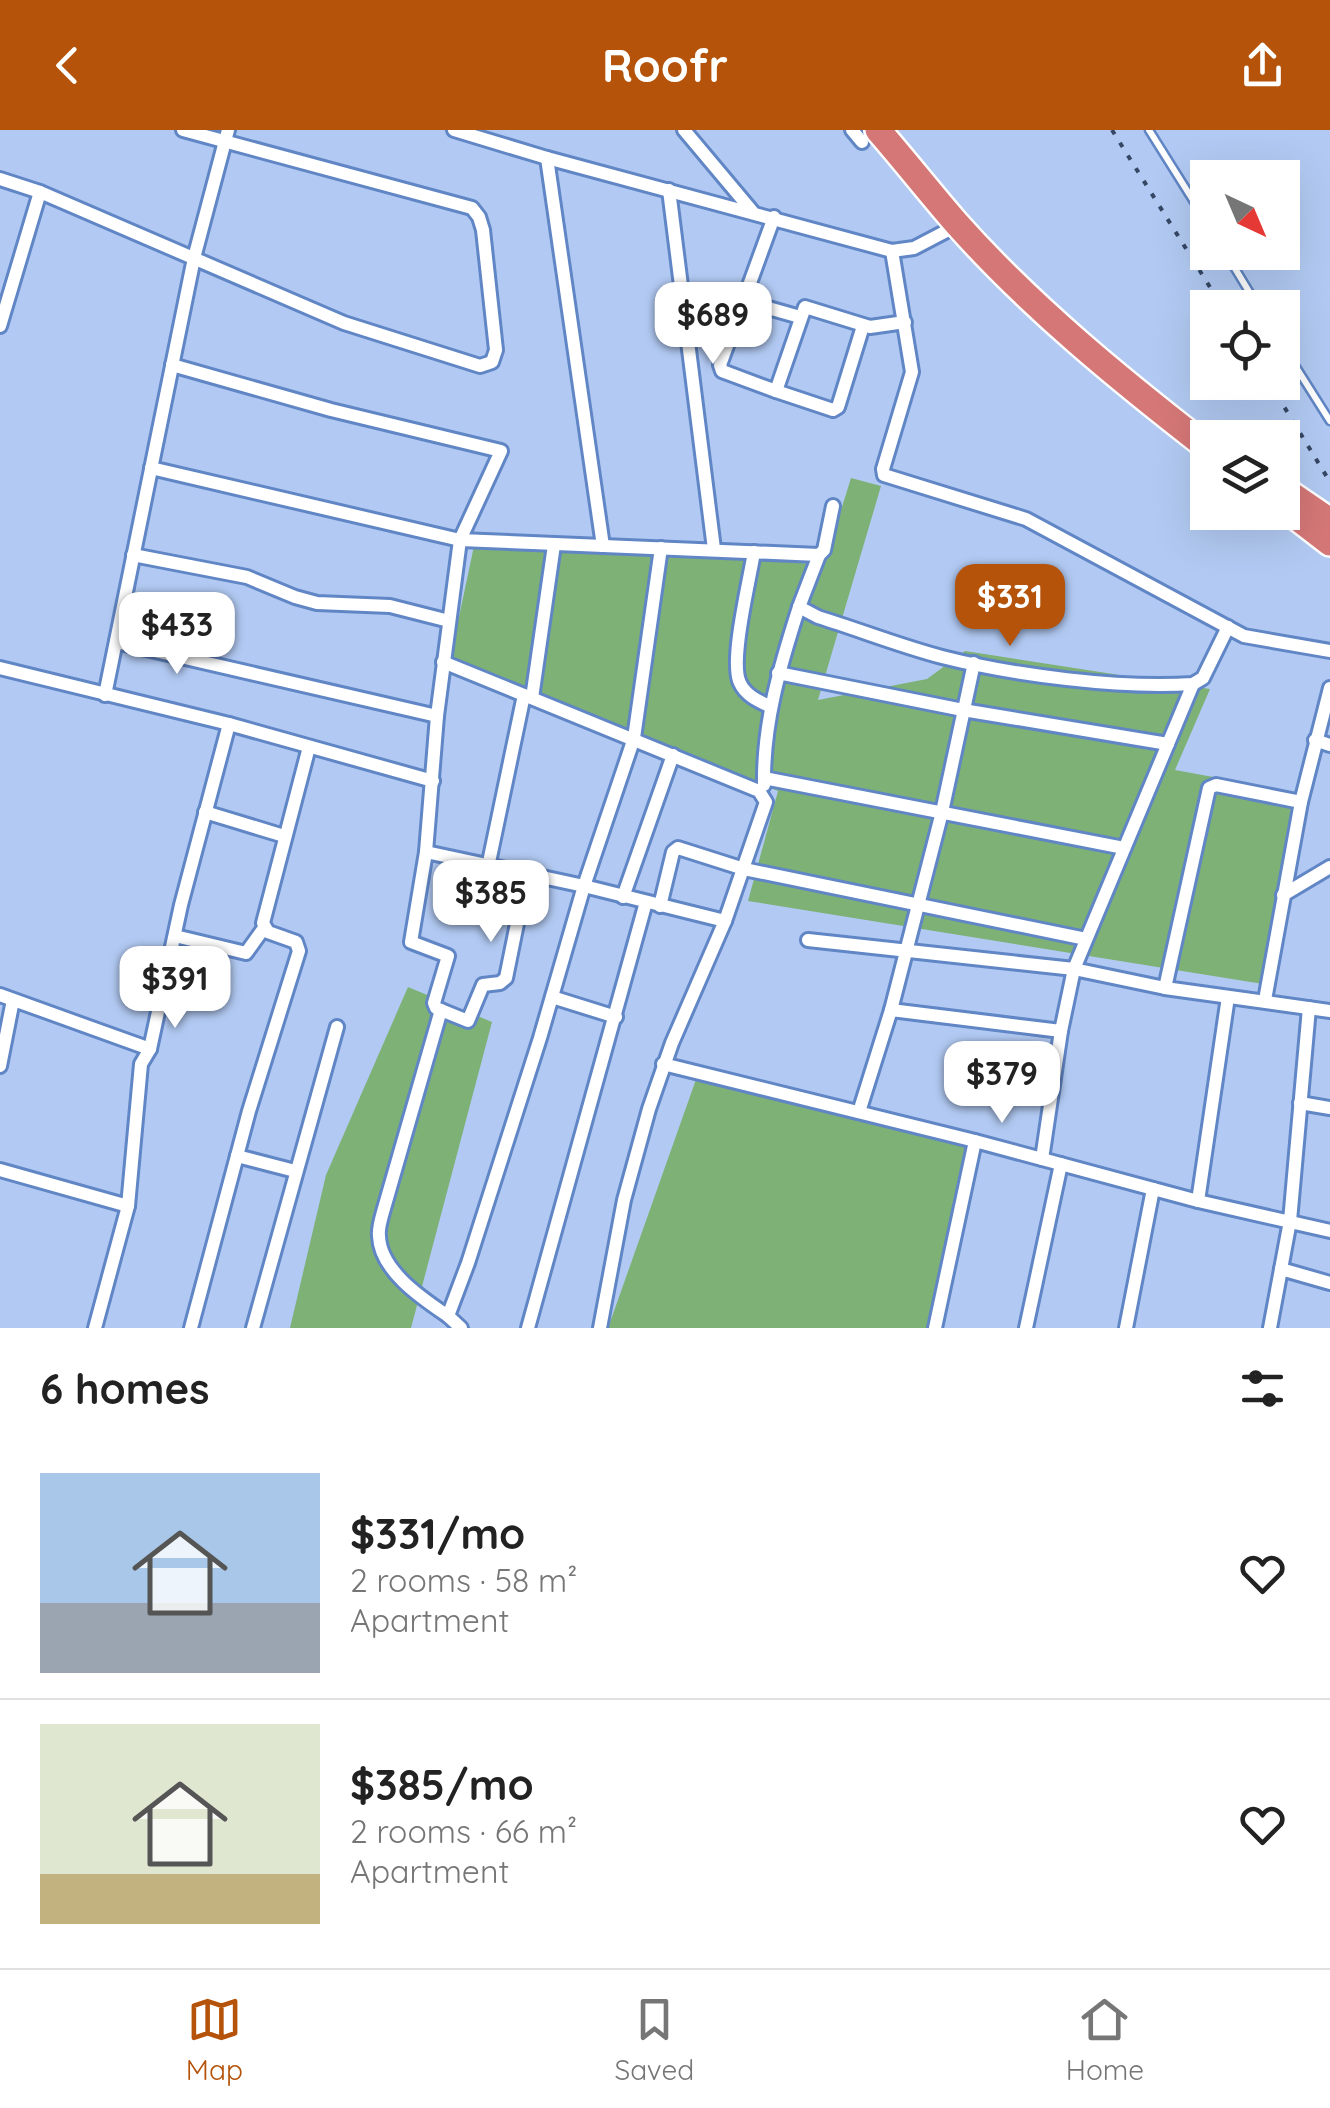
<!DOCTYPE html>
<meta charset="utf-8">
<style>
body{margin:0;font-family:Quicksand,sans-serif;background:#f6f6f6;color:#222;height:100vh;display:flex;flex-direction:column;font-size:38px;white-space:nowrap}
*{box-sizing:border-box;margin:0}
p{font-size:32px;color:#767676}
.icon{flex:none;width:55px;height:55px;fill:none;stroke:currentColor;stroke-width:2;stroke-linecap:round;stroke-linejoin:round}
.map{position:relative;height:1198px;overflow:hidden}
.side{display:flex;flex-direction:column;background:#fff;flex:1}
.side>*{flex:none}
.needle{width:65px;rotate:136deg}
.buttons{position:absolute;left:1190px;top:30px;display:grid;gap:20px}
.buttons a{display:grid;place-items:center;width:110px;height:110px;border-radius:0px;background:#fff;box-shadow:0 10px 40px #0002;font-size:50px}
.price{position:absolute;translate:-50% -85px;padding:0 22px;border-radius:20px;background:#fff;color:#222;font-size:32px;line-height:65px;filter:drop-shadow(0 2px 5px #0008)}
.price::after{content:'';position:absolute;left:50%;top:60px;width:30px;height:22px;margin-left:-15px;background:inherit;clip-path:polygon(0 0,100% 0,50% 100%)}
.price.selected{background:#b45309;color:#fff}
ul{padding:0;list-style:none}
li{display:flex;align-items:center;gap:30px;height:250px;padding:0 40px}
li+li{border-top:2px solid #e0e0e0}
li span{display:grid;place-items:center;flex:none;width:280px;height:200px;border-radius:0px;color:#555}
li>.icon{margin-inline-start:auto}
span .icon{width:120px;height:120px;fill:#fffc;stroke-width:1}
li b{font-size:42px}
h2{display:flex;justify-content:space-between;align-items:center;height:120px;padding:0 40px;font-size:42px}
header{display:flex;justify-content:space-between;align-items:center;height:130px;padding:0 40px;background:#b45309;color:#fff;font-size:45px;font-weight:700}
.menu{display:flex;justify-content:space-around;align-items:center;height:140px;border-top:2px solid #e0e0e0;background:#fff;font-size:28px;color:#767676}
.menu a{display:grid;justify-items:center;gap:5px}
.menu .selected{color:#b45309}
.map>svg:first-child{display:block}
.green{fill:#7eb176}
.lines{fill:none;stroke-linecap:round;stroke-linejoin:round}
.lane-casing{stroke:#6186c5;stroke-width:11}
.street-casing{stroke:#6186c5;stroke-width:18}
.highway-casing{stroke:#fff;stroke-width:30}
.lane{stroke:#fff;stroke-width:6}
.street{stroke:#fff;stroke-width:12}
.highway{stroke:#d57777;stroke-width:25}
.rail{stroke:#364764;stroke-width:4;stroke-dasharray:5 10;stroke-linecap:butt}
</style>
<header><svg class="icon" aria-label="back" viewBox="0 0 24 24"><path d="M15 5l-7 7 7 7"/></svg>Roofr<svg class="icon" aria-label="share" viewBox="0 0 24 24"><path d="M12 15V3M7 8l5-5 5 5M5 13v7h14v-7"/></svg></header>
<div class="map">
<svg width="1330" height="1198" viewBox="0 0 1330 1198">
<rect width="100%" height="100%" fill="#b2caf3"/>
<!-- green -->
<g class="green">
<polygon points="851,348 881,356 818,570 927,549 965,521 1210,559 1175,640 1306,664 1263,854 748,771 778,661 449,534 474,416 713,425 824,435"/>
<polygon points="408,857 492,892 411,1198 290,1198 326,1045"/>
<polygon points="699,941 978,1017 929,1198 608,1198"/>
</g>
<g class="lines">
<defs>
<g id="lane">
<polyline points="1149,0 1208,94"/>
<polyline points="1225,122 1259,178"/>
<polyline points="1282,215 1330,291"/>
</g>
<g id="street">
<polyline points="454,0 547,28 892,121 914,118 958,95"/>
<polyline points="684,0 752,81"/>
<polyline points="852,0 862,12"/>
<polyline points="547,28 603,416"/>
<polyline points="0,49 40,62 344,193 480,236 492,232 496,220 483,100 479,87 472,78 183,0"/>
<polyline points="669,60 714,419"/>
<polyline points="774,87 720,235 722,241 776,261"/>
<polyline points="892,121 912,242 883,339 884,345 1026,389 1244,506 1330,521"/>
<polyline points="744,171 800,187"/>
<polyline points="0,196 40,62"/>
<polyline points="863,196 838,277 833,280 776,261 805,177 870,197 905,192"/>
<polyline points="172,235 331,280 501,321 460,410 437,586 426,722 411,812 448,826 434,873 436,878 468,891 483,855 500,853 506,848 527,744"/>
<polyline points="151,338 460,410 819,425 824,420 833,376"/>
<path d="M754 422C750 448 729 532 740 553 746 566 759 571 771 577"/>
<polyline points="133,425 247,447 295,467 317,473 390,476 449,491"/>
<path d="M819 425 799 477 818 487C860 500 900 516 942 527 1013 545 1120 559 1193 554L1203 548 1228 497"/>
<polyline points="116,512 437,586"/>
<polyline points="443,532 759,661 766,672 725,791 672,913 649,979 624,1070 600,1198"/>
<polyline points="0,538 229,594 433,651"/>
<polyline points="778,543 963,580 1168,614"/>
<polyline points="105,565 194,128 228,0"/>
<polyline points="532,568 554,415"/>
<polyline points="1315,610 1330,615"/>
<polyline points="764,648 1124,718"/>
<path d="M764 655C763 593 780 536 799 477"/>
<polyline points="205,682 284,706"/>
<polyline points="426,722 584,756 725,791"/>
<polyline points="488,737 524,565"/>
<polyline points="1283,765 1330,737"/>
<polyline points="623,767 673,625"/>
<polyline points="660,776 673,722 678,718 744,739 1086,809"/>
<polyline points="175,806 246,823 264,798"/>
<polyline points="808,810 1074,839 1165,858 1330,881"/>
<polyline points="1165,858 1209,658 1216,655 1301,672"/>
<polyline points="0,865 150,919"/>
<polyline points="552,867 616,887"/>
<polyline points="1265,870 1301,672 1330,558"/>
<path d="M441 880 383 1082C381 1089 378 1099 379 1106 380 1141 423 1169 448 1186"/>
<polyline points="891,880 942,682 974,533"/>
<polyline points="663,934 975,1011 1198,1071 1330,1101"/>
<polyline points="0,936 13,870"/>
<polyline points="1300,973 1330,978"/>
<polyline points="859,982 891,880 1061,901"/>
<polyline points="237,1026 295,1041"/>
<polyline points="1042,1029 1061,901 1074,839 1193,554"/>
<polyline points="0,1040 128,1076"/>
<polyline points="1198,1071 1228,867"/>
<polyline points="1281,1139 1330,1153"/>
<polyline points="95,1198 128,1076 141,934 150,919 181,775 229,594"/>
<polyline points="191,1198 249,981 299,821 296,812 268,802 263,793 309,617"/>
<polyline points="253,1198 337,897"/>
<polyline points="461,1198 448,1186 468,1133 540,908 584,756 634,608 661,418"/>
<polyline points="528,1198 646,772"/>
<polyline points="935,1198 975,1011"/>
<polyline points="1026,1198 1061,1034"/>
<polyline points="1126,1198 1153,1059"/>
<polyline points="1270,1198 1290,1091 1309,878"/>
</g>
<g id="highway">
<path d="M878 0C905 31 930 63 957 94 1031 177 1119 249 1208 318"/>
<polyline points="1282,358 1330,391"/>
<polyline points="1282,376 1330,413"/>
</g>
</defs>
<!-- lane casing -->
<use href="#lane" class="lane-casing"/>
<!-- street casing -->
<use href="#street" class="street-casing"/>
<!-- highway casing -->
<use href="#highway" class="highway-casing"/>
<!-- lane -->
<use href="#lane" class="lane"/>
<!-- street -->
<use href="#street" class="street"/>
<!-- highway -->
<use href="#highway" class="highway"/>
<!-- rail -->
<g class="rail">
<polyline points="1112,0 1223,178"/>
<polyline points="1269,252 1330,352"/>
</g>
</g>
</svg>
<div class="buttons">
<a><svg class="needle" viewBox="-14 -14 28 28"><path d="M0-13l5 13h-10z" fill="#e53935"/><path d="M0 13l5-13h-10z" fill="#767676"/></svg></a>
<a><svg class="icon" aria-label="locate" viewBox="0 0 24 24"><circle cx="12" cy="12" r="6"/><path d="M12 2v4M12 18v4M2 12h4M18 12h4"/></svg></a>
<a><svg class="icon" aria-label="layers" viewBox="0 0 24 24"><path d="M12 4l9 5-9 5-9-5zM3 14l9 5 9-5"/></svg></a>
</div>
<b class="price" style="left:713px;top:237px">$689</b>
<b class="price selected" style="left:1010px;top:519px">$331</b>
<b class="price" style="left:177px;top:547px">$433</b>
<b class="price" style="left:491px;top:815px">$385</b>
<b class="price" style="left:175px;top:901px">$391</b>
<b class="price" style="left:1002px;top:996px">$379</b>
</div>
<section class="side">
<h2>6 homes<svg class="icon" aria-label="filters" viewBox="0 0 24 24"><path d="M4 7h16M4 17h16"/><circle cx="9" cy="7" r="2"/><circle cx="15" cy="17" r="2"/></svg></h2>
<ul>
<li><span style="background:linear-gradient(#a9c7e8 65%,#9aa5b1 0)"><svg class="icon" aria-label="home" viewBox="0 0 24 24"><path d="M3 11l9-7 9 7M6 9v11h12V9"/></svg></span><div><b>$331/mo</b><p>2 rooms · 58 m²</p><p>Apartment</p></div><svg class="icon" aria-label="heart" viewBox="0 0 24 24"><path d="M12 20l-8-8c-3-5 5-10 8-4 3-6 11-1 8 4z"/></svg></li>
<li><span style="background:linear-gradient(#dfe7d0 75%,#c2b280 0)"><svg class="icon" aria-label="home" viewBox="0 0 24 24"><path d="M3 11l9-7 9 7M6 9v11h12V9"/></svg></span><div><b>$385/mo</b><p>2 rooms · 66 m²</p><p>Apartment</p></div><svg class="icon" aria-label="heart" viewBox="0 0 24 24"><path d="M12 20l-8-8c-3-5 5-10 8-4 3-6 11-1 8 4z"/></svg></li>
</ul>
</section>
<nav class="menu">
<a class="selected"><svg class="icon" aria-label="map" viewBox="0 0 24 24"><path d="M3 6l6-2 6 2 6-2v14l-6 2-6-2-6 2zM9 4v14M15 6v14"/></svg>Map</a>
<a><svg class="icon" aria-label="saved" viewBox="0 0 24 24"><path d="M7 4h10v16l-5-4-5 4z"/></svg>Saved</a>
<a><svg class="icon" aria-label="home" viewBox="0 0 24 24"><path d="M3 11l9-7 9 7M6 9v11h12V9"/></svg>Home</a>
</nav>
